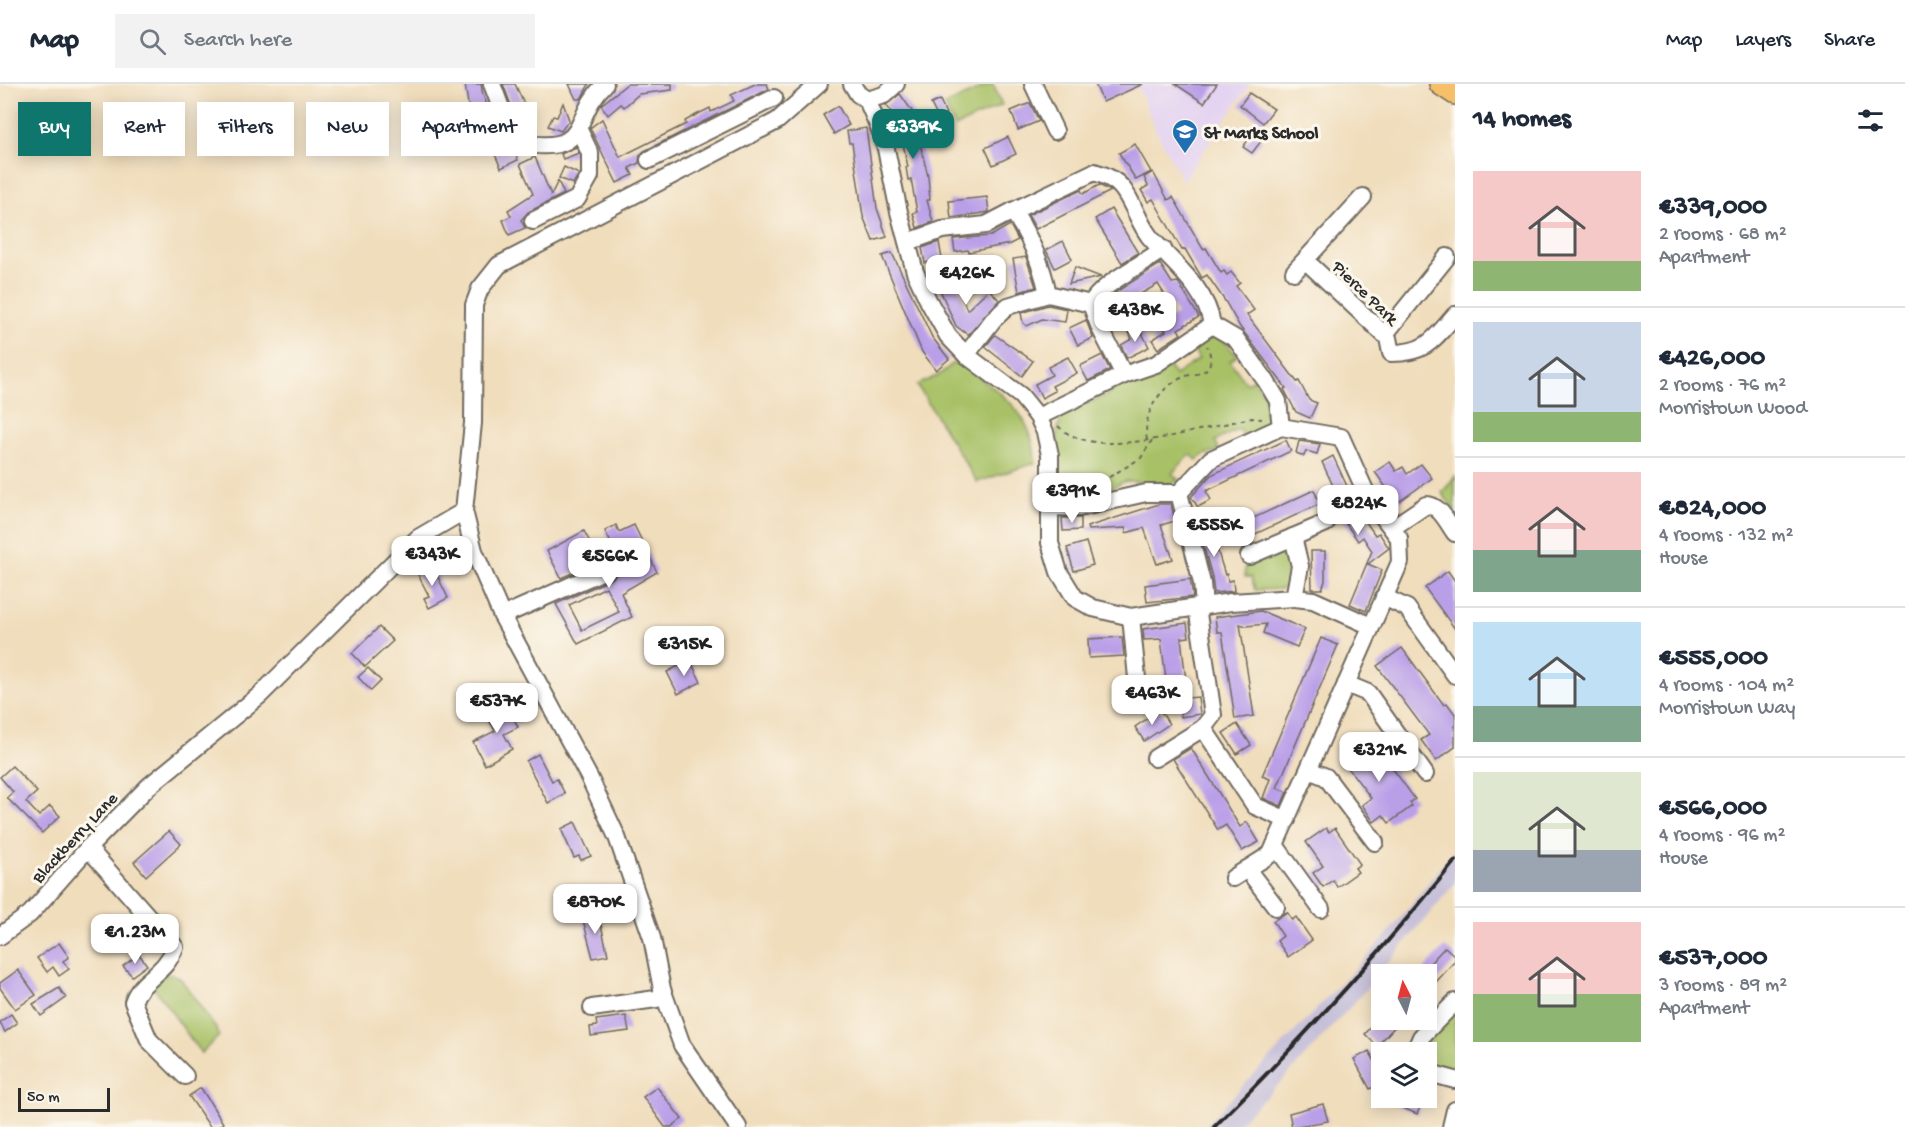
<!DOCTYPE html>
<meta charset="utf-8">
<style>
body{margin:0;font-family:"Gochi Hand",sans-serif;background:#f2f2f3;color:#1f2937;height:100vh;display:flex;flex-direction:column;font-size:22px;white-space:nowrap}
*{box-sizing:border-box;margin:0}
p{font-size:20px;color:#747a83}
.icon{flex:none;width:33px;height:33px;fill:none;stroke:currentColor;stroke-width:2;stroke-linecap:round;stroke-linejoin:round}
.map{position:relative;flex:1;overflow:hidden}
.sheet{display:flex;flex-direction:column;background:#fff;width:450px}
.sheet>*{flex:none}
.guide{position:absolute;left:18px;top:18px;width:570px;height:54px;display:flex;gap:12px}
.needle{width:39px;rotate:354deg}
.buttons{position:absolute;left:1371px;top:880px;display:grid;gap:12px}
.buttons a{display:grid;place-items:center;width:66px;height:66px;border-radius:0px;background:#fff;box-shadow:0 3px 15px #0003;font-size:30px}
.scale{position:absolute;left:18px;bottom:15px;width:92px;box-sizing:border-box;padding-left:6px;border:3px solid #2b2b2b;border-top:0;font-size:16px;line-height:21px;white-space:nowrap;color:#2b2b2b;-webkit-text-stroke:4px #fbf7ec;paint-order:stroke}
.price{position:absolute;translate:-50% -51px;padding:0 14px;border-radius:12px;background:#fff;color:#222;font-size:20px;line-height:39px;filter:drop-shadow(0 2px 3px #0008)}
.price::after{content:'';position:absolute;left:50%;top:36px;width:18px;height:14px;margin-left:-9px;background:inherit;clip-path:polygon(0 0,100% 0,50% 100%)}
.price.selected{background:#0f766e;color:#fff}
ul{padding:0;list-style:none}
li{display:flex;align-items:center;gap:18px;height:150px;padding:0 18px}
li+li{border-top:2px solid #e0e1e3}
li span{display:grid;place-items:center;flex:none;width:168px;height:120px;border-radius:0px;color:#555}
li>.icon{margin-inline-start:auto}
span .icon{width:72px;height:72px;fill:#fffc;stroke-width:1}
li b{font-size:26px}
h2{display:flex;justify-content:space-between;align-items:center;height:72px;padding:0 18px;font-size:26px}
.tag{padding:0 21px;border-radius:0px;background:#fff;box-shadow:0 3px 15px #0003;font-size:21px;line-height:54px}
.tag.selected{background:#0f766e;color:#fff}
header{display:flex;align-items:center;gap:36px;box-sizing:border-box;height:84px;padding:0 30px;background:#fff;border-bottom:2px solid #e0e1e3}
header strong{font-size:28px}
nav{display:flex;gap:33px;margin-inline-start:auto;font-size:21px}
.search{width:420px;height:54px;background:#f2f2f3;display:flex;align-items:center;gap:15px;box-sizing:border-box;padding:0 21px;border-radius:0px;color:#747a83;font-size:22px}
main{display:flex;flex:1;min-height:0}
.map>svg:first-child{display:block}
.built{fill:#e4d3f1}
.industrial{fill:#c6c0d9}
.green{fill:#a8c166;stroke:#6a7648;stroke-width:1.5}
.building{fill:#b99fe8;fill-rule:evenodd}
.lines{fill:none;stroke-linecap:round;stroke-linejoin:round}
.minor-casing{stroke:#70695e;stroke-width:20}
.major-casing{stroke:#70695e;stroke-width:24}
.path{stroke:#70695e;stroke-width:2;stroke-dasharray:4.5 4.5;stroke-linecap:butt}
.minor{stroke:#fff;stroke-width:16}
.major{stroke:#f6c06b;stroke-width:21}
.rail{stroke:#2b2b2b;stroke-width:4}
.labels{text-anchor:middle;stroke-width:6;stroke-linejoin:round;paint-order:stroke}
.poi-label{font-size:18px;font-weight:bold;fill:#2b2b2b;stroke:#fbf7ec;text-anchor:start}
.street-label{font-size:18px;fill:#2b2b2b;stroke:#fbf7ec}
</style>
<header>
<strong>Map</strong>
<div class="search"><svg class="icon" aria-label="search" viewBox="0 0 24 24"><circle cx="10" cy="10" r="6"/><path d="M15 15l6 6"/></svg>Search here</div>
<nav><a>Map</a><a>Layers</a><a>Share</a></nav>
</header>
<main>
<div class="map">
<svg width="1455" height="1043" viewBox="0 0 1455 1043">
<rect width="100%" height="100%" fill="#fbf7ec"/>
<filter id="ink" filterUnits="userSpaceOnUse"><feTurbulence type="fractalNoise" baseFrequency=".0167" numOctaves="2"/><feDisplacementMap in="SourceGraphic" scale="12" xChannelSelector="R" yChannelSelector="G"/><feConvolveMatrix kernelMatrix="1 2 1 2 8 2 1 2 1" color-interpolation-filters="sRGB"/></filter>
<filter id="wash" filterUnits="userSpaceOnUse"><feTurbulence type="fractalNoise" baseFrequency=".008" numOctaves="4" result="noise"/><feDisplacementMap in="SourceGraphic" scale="24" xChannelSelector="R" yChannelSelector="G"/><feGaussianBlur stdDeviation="1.35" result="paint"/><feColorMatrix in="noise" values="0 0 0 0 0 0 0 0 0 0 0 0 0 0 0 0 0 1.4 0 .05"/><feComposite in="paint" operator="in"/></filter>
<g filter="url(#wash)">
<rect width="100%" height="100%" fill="#f0ddbc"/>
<!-- built -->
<polygon class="built" points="1137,0 1250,0 1183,97 1155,45"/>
<!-- industrial -->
<polygon class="industrial" points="1455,765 1455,799 1363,909 1284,995 1235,1043 1204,1043 1387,851"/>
<!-- green -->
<g class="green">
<polygon points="990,0 993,0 1002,21 955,43 945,21"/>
<path d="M1217 253 1227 260 1237 272 1230 277 1246 299 1254 295C1265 309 1272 324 1265 342L1244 354 1239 345 1215 357 1219 366 1202 372 1197 376 1190 370 1172 390 1179 396 1171 400 1126 397 1088 414 1078 409 1065 414 1060 410 1057 347 1063 328 1105 312 1128 296 1158 289 1169 283 1175 291 1199 275 1193 266 1209 254Z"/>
<path d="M957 276C995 307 1034 324 1035 379L977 398 917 301 939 291Z"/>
<polygon points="1455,392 1455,427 1442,409"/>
<polygon points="1277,467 1279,471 1288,472 1291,486 1288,502 1280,505 1255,506 1251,493 1245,493 1245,483"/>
<polygon points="172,890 181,895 217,946 219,952 201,969 152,901 165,891"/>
<polygon points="1455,923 1455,986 1445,988 1427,984 1426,969 1421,969 1421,961"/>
</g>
<g id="blocks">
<!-- building -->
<g class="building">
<polygon points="465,0 481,0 483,11 497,44 512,63 518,76 501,84 492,64 488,66 469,27"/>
<polygon points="503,0 515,0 533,40 524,45 516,35"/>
<polygon points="569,0 589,0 581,15 576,15"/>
<polygon points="627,0 672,0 672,6 639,10 624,23 621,20 608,31 601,21"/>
<polygon points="755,0 767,0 769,5 644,67 640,71 639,79 629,84 633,91 617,99 590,44 602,35 620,73 686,40 685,37 696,31 710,24 711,28 734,17 731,11"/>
<polygon points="1095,0 1143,0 1103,18"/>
<polygon points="1175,0 1217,0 1204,19"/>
<polygon points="1249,9 1274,25 1263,39 1240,21"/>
<polygon points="900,10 912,27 928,92 930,116 927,116 933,138 917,144 913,129 917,128 911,95 908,96 906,83 908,83 902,55 898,37 886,21"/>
<polygon points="940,16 946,30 938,34 931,20"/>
<polygon points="563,19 569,36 561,47 548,42 553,32 557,33"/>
<polygon points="1030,19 1039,37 1018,46 1011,27"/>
<polygon points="838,22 849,41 834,50 823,31"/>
<polygon points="866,44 877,124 887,153 873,157 863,132 852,59 849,59 847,47"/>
<polygon points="1253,49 1262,56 1252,69 1243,63"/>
<polygon points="1008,53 1016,70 993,81 985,64"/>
<polygon points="1135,60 1151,88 1136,96 1119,69"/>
<polygon points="576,63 579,69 563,75 561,70"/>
<polygon points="535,73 551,111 558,97 564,110 528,128 521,136 525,144 509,151 503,136 511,132 508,126 533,110 520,80"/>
<polygon points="564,83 579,90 573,100 559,94"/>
<polygon points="1153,88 1168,116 1173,113 1203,165 1206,164 1221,189 1224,187 1227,191 1231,188 1240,199 1236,202 1254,226 1247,231 1297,298 1299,297 1309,316 1317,319 1310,334 1296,328 1284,305 1286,304 1240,243 1225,217 1207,191 1202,194 1185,165 1182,166 1153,115 1148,118 1141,106 1148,102 1144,93"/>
<polygon points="1099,101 1111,107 1036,145 1028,131 1081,106 1083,110"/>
<polygon points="987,113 989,128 951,134 949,117"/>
<polygon points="1111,125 1138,169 1122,179 1095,135"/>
<polygon points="1010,141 1018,156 1010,160 969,168 968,166 955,168 953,155 991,152"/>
<polygon points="1063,157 1072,175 1055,184 1046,166"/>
<polygon points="939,158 942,175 925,179 922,164"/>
<polygon points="892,169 932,253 949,275 936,286 922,268 882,172"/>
<polygon points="1026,173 1036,203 1019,208 1013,175"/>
<polygon points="1160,180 1172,199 1178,198 1199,233 1178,245 1181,250 1158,265 1152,256 1166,247 1161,240 1177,230 1158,200 1123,220 1117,235 1106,230 1103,221 1119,206"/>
<polygon points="1075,183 1085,187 1101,193 1069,200"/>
<polygon points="949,192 951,201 957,200 967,226 989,205 999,216 968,251 956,242 936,197"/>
<polygon points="1048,221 1067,225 1065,238 1042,235 1027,242 1023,239 1021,229"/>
<polygon points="1086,236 1093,254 1078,261 1069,244"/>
<polygon points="1139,243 1149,263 1127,274 1121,261 1132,255 1129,248"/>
<polygon points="995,251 1033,277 1022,292 985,263"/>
<polygon points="1102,271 1110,286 1088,297 1080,282"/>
<polygon points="1068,273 1077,289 1052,302 1055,307 1042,314 1035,300 1052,291 1048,283"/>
<polygon points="1286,356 1291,367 1206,407 1211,416 1198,423 1191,413 1211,391"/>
<polygon points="1299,357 1320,360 1317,370 1306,367 1304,372 1296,369"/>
<polygon points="1333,372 1359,428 1375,451 1379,449 1389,464 1368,480 1382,486 1366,527 1350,520 1372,467 1363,453 1358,457 1344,437 1348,434 1322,378"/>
<polygon points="1390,378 1396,387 1403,383 1407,390 1421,380 1432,394 1397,419 1375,388"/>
<polygon points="1314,406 1320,420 1238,458 1232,444"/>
<polygon points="1159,420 1171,420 1175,437 1161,441 1173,475 1157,480 1144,444 1126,449 1126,444 1088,446 1087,443"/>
<polygon points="1207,432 1225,491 1227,490 1228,497 1233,496 1234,507 1214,509 1212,493 1196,435"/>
<polygon points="1062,434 1081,434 1081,446 1063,447"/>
<path d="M616 441 619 448 634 441 657 488 621 509 632 533 578 560 556 520 612 495 623 483 605 447ZM606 503 619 528 582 546 569 521Z"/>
<polygon points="584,447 600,477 561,494 547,467"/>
<polygon points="1086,458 1093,481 1074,487 1067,464"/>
<polygon points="1311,467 1325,467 1325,497 1322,505 1312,505"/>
<polygon points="425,481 430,490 435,487 448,514 429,524 424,514 429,512 415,485"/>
<polygon points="1448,487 1455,497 1455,545 1425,504"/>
<polygon points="1190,495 1193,513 1147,518 1145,501"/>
<polygon points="1261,527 1305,545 1297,563 1263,549 1266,540 1246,542 1240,540 1254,632 1235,635 1222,548 1217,548 1215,533"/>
<polygon points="1187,539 1189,553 1181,554 1188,614 1198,613 1200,630 1181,633 1178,612 1168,613 1161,555 1144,556 1143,545"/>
<polygon points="379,543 393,557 365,583 352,569"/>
<polygon points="1122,553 1124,572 1089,574 1088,555"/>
<polygon points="1321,554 1338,561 1277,704 1287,708 1281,722 1263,714 1270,695 1262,692"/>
<polygon points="1402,564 1444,621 1447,619 1455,630 1455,663 1436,677 1421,656 1429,651 1377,582"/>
<polygon points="690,576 701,598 678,610 667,588"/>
<polygon points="368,584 381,597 371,607 358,593"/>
<polygon points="504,615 518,643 504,650 512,665 485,681 473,658 495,647 489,636 494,634 489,622"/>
<polygon points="1160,626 1169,640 1144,657 1135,643"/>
<polygon points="1237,640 1251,661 1237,670 1223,649"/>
<polygon points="1371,655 1415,715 1410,719 1412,722 1389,739 1383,731 1374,738 1362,721 1371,714 1342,676"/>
<polygon points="1191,664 1240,743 1247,738 1259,758 1242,767 1226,741 1218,746 1173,675"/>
<polygon points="538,670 552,697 557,695 565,710 548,719 526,677"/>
<polygon points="12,682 37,708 26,718 39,732 50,722 60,732 42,749 7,714 13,708 0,693"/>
<polygon points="575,738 591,772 581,776 579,772 574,774 561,745"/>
<polygon points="1326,744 1329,748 1335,744 1360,780 1355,784 1358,788 1337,803 1333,796 1323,803 1313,789 1323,782 1306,758"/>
<polygon points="169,747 181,760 146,792 134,778"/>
<polygon points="598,828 608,871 593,874 582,832"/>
<polygon points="1287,828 1292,836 1296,833 1312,856 1288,873 1277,857 1283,852 1273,837"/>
<polygon points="59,859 69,873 63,877 69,885 59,892 53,883 47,888 37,874"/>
<polygon points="1445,863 1455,872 1455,877 1426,909 1426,891 1420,890"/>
<polygon points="139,870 147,881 132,892 123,882"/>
<polygon points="18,886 36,911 15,925 0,904 0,899"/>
<polygon points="59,904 66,914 41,932 33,920"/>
<polygon points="11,930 17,939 5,948 0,938"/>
<polygon points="626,932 629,947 591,952 590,943 597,942 596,936"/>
<polygon points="1378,936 1401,936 1377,962 1365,950"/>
<polygon points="1369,967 1382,989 1382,999 1370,1005 1354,975"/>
<polygon points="657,1003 682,1035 671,1043 665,1043 643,1013"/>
<polygon points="201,1004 223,1039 217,1043 210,1043 189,1012"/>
<polygon points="1379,1014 1424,1014 1417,1030"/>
<polygon points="1323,1020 1328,1037 1292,1043 1289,1029"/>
</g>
</g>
</g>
<g filter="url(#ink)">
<use href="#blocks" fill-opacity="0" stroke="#70695e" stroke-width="1.5"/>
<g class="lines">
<defs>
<g id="minor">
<path d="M492 0 507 40 522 59C592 71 570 34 605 0"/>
<polyline points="852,0 858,10 867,16 884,11 896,0"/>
<polyline points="1033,0 1055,47"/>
<polyline points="867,16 884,55 899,128 915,188 929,218 948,252 966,271 1021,312 1038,333 1045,348 1050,371 1050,459 1059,488 1075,514 1093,524 1131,533 1231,518 1294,514 1300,482 1293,453"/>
<polyline points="649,76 774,14"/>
<path d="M1013 127 1094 88C1105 91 1115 95 1122 104 1133 118 1138 137 1149 152 1171 178 1207 204 1212 241"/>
<polyline points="533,137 577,115 590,92 590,69 579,46"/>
<path d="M908 158 942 146 986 141 1013 127C1030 153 1042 180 1048 210L1008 222 993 236 966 271"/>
<path d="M1306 177 1388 254 1391 269C1427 269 1434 255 1455 231"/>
<polyline points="1294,188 1363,113"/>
<polyline points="1048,210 1091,220"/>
<polyline points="1212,241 1236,255 1266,297 1278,317 1281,343"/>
<polyline points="1385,250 1447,173"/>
<path d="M1124 291 1100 244 1091 220C1099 201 1145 179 1163 165"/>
<polyline points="1038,333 1124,291 1156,280 1212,241"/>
<polyline points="1179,409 1202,499 1204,522"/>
<polyline points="1050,423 1079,424 1146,409 1179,409 1211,375 1281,343"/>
<path d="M1392 444 1426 421C1440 421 1447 438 1455 449"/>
<polyline points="1249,472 1326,439"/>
<polyline points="1384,513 1407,524 1455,591"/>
<polyline points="1294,514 1313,516 1371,542"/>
<polyline points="502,532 608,485"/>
<polyline points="1131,533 1137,594 1135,601"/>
<polyline points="1346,600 1368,609 1425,690"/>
<polyline points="1203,644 1255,722 1287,736"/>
<polyline points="1155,674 1203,644 1213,631 1197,523"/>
<polyline points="1309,686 1326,693 1375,758"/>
<polyline points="1275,761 1321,825"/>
<path d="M88 764 175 863C165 891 141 894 133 918L149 956 185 992"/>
<polyline points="1247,785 1276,823"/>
<polyline points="1233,794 1271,770 1400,478 1399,454 1368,413 1341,353 1281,343"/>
<polyline points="0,852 30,830 88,764 149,702 260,611 418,454 464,427"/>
<polyline points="592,924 656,915 664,911"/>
<polyline points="1414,969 1421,953 1455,918"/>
<polyline points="1426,988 1455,996"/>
<polyline points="738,1043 682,961 662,905 652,854 617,753 589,693 502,532 474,467 464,427 473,339 474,221 480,205 499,181 777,37 819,0"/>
<polyline points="1451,1043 1455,1026"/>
</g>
<polyline id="major" points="1440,0 1455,10"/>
</defs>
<!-- minor casing -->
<use href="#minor" class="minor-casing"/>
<!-- major casing -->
<use href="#major" class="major-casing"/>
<!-- path -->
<g class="path">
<path d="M1058 342C1097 381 1205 342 1252 334L1262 335"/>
<path d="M1147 356C1142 329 1160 302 1186 292 1191 290 1199 291 1204 287 1213 282 1211 270 1207 262"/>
<polyline points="1086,407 1141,374 1152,356"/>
</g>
<!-- minor -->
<use href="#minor" class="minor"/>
<!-- major -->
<use href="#major" class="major"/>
<!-- rail -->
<path class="rail" d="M1214 1043C1299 959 1379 870 1455 777"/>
</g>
</g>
<!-- icons -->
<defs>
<symbol id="school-pin" viewBox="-11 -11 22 30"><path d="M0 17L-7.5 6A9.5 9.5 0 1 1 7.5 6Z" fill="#1f6fb2" stroke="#fbf7ec"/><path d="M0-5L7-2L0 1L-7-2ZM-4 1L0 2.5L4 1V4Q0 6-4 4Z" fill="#fff"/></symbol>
</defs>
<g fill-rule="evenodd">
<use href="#school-pin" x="1170" y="33" width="30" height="40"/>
</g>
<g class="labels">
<!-- poi labels -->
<g class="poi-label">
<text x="1204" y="54">St Marks School</text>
</g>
<!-- street labels -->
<g class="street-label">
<text transform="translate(1366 208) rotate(44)" y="6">Pierce Park</text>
<text transform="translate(74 753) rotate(-47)" y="6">Blackberry Lane</text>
</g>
</g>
</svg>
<div class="buttons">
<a><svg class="needle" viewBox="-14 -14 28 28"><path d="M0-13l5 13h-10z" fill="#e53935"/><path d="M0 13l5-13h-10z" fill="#747a83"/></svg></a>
<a><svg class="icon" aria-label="layers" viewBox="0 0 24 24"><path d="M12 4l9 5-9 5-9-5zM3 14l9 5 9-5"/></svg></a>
</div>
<div class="scale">50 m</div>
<b class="price selected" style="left:913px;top:76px">€339K</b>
<b class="price" style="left:966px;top:222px">€426K</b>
<b class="price" style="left:1135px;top:259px">€438K</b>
<b class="price" style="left:1072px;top:440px">€391K</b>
<b class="price" style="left:1358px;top:452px">€824K</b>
<b class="price" style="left:1214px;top:474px">€555K</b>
<b class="price" style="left:432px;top:503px">€343K</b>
<b class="price" style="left:609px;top:505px">€566K</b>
<b class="price" style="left:684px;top:593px">€315K</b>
<b class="price" style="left:1152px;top:642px">€463K</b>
<b class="price" style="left:497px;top:650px">€537K</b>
<b class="price" style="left:1379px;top:699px">€321K</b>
<b class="price" style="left:595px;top:851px">€870K</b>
<b class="price" style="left:135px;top:881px">€1.23M</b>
<div class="guide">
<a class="tag selected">Buy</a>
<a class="tag">Rent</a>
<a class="tag">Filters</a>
<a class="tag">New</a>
<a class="tag">Apartment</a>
</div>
</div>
<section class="sheet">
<h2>14 homes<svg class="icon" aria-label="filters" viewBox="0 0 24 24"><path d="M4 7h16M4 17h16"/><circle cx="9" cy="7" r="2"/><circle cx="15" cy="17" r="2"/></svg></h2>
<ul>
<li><span style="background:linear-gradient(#f6c9c9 75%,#8fb573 0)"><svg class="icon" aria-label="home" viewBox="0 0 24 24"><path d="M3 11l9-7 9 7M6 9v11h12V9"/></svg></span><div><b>€339,000</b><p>2 rooms · 68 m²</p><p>Apartment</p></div></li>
<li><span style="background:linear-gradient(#c9d6e8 75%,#8fb573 0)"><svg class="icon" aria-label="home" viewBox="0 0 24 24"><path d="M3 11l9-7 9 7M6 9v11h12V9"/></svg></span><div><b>€426,000</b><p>2 rooms · 76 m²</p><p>Morristown Wood</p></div></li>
<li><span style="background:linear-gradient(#f6c9c9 65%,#7fa58c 0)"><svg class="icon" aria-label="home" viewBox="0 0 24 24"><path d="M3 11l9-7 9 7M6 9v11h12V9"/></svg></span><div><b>€824,000</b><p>4 rooms · 132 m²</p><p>House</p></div></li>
<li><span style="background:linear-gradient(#bfe0f5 70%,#7fa58c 0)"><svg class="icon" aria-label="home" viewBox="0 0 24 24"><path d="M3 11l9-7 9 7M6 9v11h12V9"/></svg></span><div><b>€555,000</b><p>4 rooms · 104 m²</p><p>Morristown Way</p></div></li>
<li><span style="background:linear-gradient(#dfe7d0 65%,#9aa5b1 0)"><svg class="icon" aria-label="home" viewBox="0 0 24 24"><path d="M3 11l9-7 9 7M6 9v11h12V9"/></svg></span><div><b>€566,000</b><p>4 rooms · 96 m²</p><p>House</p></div></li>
<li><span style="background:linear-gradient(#f6c9c9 60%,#8fb573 0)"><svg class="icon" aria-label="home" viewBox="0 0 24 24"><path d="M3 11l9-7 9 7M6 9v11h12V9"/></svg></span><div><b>€537,000</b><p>3 rooms · 89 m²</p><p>Apartment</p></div></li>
</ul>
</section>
</main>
